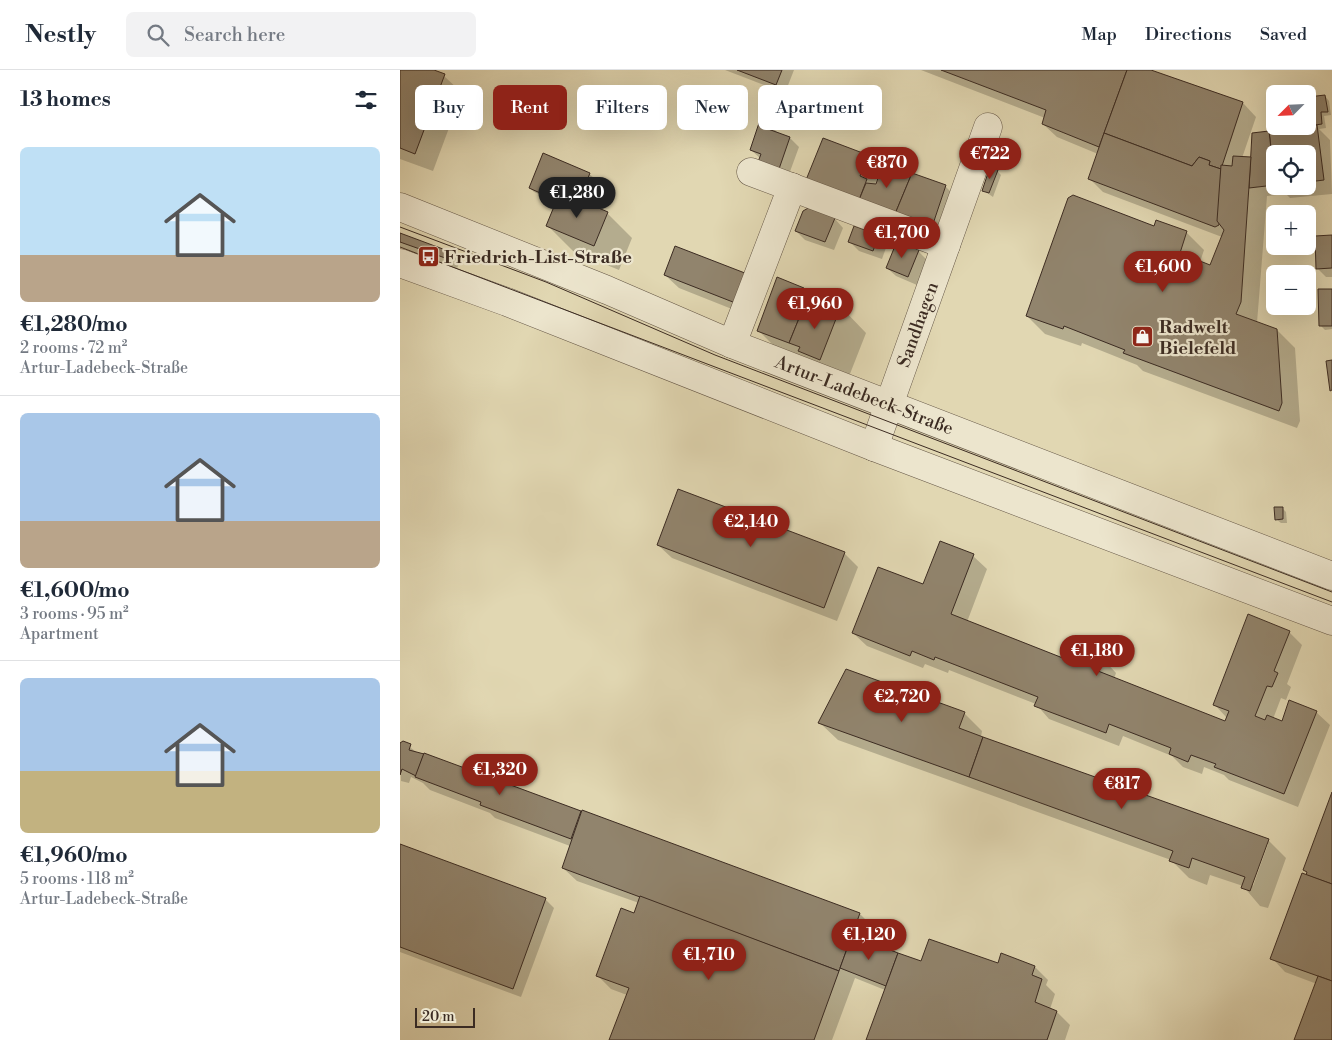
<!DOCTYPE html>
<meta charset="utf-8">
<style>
body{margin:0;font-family:"Libre Bodoni",serif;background:#f2f2f3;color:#1f2937;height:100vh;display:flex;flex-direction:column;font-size:19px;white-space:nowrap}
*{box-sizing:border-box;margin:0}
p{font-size:16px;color:#747a83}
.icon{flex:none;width:28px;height:28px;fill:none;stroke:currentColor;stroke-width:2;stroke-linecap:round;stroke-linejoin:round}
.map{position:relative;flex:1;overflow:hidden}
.sheet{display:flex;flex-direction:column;background:#fff;width:400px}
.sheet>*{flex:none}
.guide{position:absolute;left:15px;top:15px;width:475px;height:45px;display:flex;gap:10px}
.needle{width:32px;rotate:246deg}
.tools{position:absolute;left:866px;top:15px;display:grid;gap:10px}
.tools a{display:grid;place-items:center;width:50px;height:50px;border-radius:8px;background:#fff;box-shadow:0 5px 20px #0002;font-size:25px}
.scale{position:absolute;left:15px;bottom:12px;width:60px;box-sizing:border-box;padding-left:5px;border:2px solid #3b2b22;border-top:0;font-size:14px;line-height:18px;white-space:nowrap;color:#3b2b22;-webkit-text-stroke:4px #ece5cd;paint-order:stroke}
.price{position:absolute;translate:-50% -42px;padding:0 11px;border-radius:18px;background:#8f2418;color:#fff;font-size:16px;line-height:32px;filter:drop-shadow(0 1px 2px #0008)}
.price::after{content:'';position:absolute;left:50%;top:30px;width:15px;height:11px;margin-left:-8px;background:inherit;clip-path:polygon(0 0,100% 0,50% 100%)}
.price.selected{background:#222;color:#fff}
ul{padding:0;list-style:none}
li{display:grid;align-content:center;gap:10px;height:265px;padding:0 20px}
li+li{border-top:1px solid #e0e1e3}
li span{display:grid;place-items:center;height:155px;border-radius:8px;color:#555}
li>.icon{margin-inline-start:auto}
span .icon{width:90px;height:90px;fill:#fffc;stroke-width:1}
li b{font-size:21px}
h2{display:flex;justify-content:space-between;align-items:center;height:60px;padding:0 20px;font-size:21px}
.tag{padding:0 18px;border-radius:8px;background:#fff;box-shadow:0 5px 20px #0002;font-size:18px;line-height:45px}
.tag.selected{background:#8f2418;color:#fff}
header{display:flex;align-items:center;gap:30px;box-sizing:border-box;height:70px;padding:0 25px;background:#fff;border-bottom:1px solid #e0e1e3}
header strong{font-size:24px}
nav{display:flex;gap:28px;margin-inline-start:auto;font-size:18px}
.search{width:350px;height:45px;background:#f2f2f3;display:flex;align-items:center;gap:12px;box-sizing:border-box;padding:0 18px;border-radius:8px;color:#747a83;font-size:19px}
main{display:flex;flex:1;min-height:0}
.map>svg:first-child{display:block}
.shadow{fill:#0003;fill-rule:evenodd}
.building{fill:#91846d;stroke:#3b2b22}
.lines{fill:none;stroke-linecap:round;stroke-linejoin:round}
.minor-casing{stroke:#645646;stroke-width:29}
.minor{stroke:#ece5cd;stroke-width:28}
.tram{stroke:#3b2b22;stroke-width:1}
.labels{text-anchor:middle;stroke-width:4.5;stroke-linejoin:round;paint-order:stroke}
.poi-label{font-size:18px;font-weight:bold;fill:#3b2b22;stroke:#ece5cd;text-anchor:start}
.street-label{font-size:18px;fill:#3b2b22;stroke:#ece5cd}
</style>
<header>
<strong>Nestly</strong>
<div class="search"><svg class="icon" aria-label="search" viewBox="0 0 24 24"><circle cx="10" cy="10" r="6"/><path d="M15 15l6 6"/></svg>Search here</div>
<nav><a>Map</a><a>Directions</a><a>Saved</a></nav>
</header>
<main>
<section class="sheet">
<h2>13 homes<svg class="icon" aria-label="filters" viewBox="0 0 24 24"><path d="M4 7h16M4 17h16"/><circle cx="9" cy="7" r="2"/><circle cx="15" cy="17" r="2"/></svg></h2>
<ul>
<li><span style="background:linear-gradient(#bfe0f5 70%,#b9a48a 0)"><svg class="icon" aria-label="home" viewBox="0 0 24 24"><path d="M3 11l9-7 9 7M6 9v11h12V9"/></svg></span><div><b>€1,280/mo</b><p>2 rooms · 72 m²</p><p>Artur-Ladebeck-Straße</p></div></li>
<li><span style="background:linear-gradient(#a9c7e8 70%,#b9a48a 0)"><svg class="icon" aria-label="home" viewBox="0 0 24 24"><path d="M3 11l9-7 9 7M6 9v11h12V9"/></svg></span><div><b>€1,600/mo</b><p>3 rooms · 95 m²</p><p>Apartment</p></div></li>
<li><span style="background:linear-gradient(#a9c7e8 60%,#c2b280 0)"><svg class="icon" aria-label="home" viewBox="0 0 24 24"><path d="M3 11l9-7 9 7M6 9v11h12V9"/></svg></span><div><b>€1,960/mo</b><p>5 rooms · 118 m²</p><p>Artur-Ladebeck-Straße</p></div></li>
</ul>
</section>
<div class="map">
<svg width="932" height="970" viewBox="0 0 932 970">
<rect width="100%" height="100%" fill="#e1d7b2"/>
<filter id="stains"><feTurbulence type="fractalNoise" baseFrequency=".004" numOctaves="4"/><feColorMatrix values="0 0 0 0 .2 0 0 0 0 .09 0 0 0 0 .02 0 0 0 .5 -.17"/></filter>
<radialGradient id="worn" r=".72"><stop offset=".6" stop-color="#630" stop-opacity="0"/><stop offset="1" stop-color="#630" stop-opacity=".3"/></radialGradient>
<!-- shadow -->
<g class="shadow">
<polygon points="0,0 30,0 44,6 62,23 33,101 0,89"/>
<polygon points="325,0 394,0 385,23"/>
<path d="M521 0H748L843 33 856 47 842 88H852L853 64 908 56V29L925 26 929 31 931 45 924 46 926 58 919 59 930 70 932 124 890 128 886 124 867 126 857 253 877 260 895 278 900 351 897 358 743 301 737 295 682 273 681 276 645 264 627 246 755 157 786 162 804 180 800 192 811 197 822 167 703 122 690 109 698 84 657 67 643 54 645 48ZM875 84H908V116H875Z"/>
<polygon points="369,54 379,64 390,68 399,77 388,107 361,89 351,80"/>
<path d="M467 86 482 101 545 116 554 125 542 163 408 109ZM478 106H480L477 115H475Z"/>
<polygon points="597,101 601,105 593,127 583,120"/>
<polygon points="189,104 194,108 183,133 207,143 232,168 219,200 173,181 147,155 157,132 134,122 130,118"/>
<polygon points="435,149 443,158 434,180 405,170 396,161"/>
<polygon points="0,165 51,183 60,192 57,198 0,177"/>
<polygon points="478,166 487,175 482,189 459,181 450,172"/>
<polygon points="932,167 932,207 926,207 917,198"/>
<polygon points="276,177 352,247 279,218 265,205"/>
<polygon points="518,181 527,190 517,215 496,206 487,198"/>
<polygon points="403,219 422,237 424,231 441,237 466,263 446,314 384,286 358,260"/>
<polygon points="932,220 932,259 925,260 921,256"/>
<polygon points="882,438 886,442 887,453 881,453 876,449"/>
<polygon points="258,475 444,483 458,497 437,551 272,488"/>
<polygon points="573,486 587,499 567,552 674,593 679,580 703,589 716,603 714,609 826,652 827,648 814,634 889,562 902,575 887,614 891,617 886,630 881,628 873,649 882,652 916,642 930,655 898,737 829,710 824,705 804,697 802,704 783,697 772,686 723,666 719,676 649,649 636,634 549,600 548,603 525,594 523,598 467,576 453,563"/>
<path d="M564 643 582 661 581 667 868 770 886 788 868 838 860 836 843 816 810 805 807 815 789 808 771 790 438 670 420 653ZM866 774H868L853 816 851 814Z"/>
<polygon points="3,672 19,684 460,844 473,857 468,873 521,892 635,897 648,910 646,915 655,924 650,939 657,942 670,955 665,970 467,970 485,920 455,908 432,970 211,970 227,925 211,919 198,906 234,845 239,833 177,811 163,798 170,776 95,748 90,743 30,720 23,713 11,707 9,713 1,711 0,676"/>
<polygon points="932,726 932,970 896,970 917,914 885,902 872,888 908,803 905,800"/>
<polygon points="0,775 145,829 154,838 121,927 0,882"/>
</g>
<!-- building -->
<g class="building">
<polygon points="0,0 34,0 45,4 15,84 0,78"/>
<polygon points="337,0 382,0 376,15"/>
<polygon points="541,0 727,0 699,77 642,54 646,40"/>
<polygon points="727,0 751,0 843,32 821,99 809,95 810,91 799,87 792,96 704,63"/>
<polygon points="925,25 928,42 921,42 922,54 908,56 908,27"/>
<polygon points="360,50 370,53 368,59 390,67 379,99 358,92 361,84 350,80"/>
<polygon points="917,55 924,110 908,112 908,84 875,84 875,110 869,61"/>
<polygon points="869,61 875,115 849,118 852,63"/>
<polygon points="704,63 792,96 799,87 810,91 809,95 821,99 819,155 815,157 688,109"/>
<polygon points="423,68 468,85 460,106 467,109 459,130 406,110"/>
<polygon points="143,83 190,103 179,130 160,122 156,130 129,118"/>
<polygon points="833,86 851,87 841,232 836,244 877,259 882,333 879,341 723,283 725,280 664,256 663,259 626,246 668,128 673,125 754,156 756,150 787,161 780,183 810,195 824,160 817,151 821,95 832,96"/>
<polygon points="483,93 512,103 495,144 459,130 466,113 476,114"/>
<polygon points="590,97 598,100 589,123 582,121"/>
<polygon points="512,103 546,115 533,154 527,157 495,144"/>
<polygon points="160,122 208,142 194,176 146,156"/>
<polygon points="410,137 435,148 425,172 395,161 403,141"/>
<polygon points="454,156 479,165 473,181 448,172"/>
<polygon points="0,163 51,182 48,189 0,172"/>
<polygon points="932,165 932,198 916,199 915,166"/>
<polygon points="497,171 519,180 508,207 486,198"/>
<polygon points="275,176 350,205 338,234 264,205"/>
<polygon points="377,207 404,218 396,238 402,241 389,273 357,261"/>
<polygon points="918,219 932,219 932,256 919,256"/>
<polygon points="423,229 441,236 420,290 398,281 400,277 389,273 402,241 417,246"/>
<polygon points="932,290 932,320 930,321 926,291"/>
<polygon points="278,419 445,482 424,538 257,475"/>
<polygon points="874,437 883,437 883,449 875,450"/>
<polygon points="540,471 574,484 551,544 673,592 678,578 703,588 698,601 825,651 829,641 813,635 848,544 890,561 874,601 878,603 872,617 867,616 855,646 865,650 867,645 882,651 889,630 917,641 884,724 814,697 816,694 791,685 788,692 769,684 771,678 709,654 706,663 634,636 638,627 535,587 534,590 512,581 510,586 452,563 478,497 523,514"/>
<polygon points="446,599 565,642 559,658 583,667 569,707 418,653"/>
<polygon points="583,667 869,769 850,821 841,818 845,807 792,788 789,798 769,791 773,781 569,707"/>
<polygon points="3,671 11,674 9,680 24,684 16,706 2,699 0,705 0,673"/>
<polygon points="24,683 181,741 171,769 80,735 81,732 15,707"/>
<polygon points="932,722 932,814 906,805 907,802 903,800"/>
<polygon points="182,740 460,843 439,901 162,798"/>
<polygon points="0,774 146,828 113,919 0,877"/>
<polygon points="902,803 932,814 932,911 870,889"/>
<polygon points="240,826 439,901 414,970 209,970 229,918 196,906 221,838 234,843"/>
<polygon points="452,865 498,883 486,916 440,898"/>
<polygon points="529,869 598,893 601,883 635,896 632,905 642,909 635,932 657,941 647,970 466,970 498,883 521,891"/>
<polygon points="918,906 932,911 932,970 894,970"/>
</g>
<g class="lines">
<defs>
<g id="minor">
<polyline points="351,102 546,175"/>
<path id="s1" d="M0 137 207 220 332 274 932 506"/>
<polyline points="0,193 107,232 474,377 932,551"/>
<polyline points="332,274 392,117"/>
<path id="s2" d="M474 377 588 57"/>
</g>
</defs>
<!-- minor casing -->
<use href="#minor" class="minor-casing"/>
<!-- minor -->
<use href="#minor" class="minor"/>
<!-- tram -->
<g class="tram">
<polyline points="0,157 146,212 315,285 932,522"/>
<polyline points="0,177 932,532"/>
</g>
</g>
<!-- icons -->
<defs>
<symbol id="bus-square" viewBox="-11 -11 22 22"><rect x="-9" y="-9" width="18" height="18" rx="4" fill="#8f2418" stroke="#ece5cd"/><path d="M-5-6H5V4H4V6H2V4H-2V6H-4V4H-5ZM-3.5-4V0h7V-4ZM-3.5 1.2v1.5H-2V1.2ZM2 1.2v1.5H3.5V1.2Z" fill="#fff"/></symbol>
<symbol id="shop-square" viewBox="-11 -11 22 22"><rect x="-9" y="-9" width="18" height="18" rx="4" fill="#8f2418" stroke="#ece5cd"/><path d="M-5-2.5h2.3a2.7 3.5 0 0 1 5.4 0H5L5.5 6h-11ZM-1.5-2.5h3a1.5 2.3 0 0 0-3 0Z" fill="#fff"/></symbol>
</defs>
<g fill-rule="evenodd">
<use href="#bus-square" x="16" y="174" width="25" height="25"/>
<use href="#shop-square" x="730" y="254" width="25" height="25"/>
</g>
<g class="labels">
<!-- poi labels -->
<g class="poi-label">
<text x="44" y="193">Friedrich-List-Straße</text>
<text x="759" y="263">Radwelt<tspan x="759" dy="21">Bielefeld</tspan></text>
</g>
<!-- street labels -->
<g class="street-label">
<text dy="6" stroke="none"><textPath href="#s2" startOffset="130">Sandhagen</textPath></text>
<text dy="6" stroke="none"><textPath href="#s1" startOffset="501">Artur-Ladebeck-Straße</textPath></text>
</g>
</g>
<rect width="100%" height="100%" filter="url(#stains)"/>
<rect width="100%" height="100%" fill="url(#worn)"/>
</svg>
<div class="tools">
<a><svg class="needle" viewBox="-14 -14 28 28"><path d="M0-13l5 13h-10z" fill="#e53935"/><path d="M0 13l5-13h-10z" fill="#747a83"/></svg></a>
<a><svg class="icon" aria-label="locate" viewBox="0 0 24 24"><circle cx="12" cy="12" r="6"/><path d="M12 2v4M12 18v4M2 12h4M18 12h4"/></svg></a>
<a>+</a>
<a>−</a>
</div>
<div class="scale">20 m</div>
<b class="price" style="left:590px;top:110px">€722</b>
<b class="price" style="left:487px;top:119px">€870</b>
<b class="price selected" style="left:177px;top:149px">€1,280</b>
<b class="price" style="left:502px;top:189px">€1,700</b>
<b class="price" style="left:763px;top:223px">€1,600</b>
<b class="price" style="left:415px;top:260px">€1,960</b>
<b class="price" style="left:351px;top:478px">€2,140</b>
<b class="price" style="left:697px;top:607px">€1,180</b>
<b class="price" style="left:502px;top:653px">€2,720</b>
<b class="price" style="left:100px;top:726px">€1,320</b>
<b class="price" style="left:722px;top:740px">€817</b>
<b class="price" style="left:469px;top:891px">€1,120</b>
<b class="price" style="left:309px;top:911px">€1,710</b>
<div class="guide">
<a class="tag">Buy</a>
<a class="tag selected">Rent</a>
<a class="tag">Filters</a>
<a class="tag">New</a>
<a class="tag">Apartment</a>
</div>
</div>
</main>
